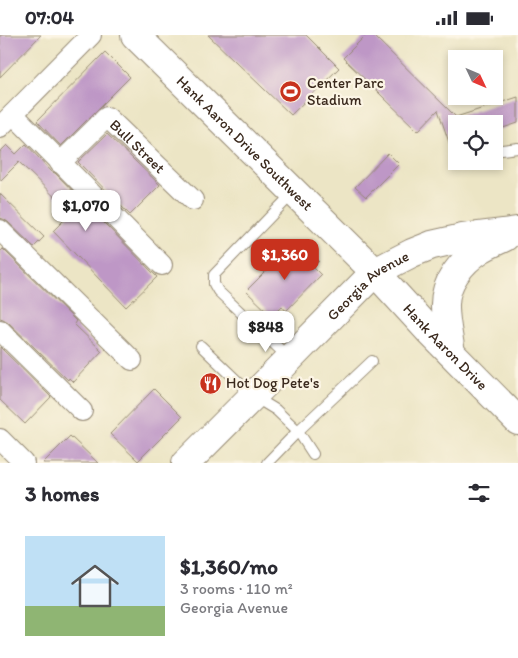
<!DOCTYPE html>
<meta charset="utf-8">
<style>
body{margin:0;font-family:Itim,sans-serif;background:#f7f7f7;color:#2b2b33;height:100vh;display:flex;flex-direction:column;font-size:19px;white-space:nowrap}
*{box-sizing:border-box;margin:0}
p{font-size:16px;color:#7c7c81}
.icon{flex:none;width:28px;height:28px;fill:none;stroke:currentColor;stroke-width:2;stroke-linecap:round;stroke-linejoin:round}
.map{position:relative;height:428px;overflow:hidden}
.panel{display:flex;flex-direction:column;background:#fff;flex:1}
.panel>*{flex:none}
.needle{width:32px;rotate:134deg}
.tools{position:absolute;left:448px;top:15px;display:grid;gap:10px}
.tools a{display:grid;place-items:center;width:55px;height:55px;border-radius:0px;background:#fff;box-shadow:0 2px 8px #0003;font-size:25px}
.price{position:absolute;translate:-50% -42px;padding:0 11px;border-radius:10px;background:#fff;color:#222;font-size:16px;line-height:32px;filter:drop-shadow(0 1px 2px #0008)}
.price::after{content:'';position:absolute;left:50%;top:30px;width:15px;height:11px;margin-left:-8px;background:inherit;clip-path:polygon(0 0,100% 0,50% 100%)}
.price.on{background:#c8321e;color:#fff}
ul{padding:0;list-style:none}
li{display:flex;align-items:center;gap:15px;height:125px;padding:0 25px}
li span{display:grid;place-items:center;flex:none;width:140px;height:100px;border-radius:0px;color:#555}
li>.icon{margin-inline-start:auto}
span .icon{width:60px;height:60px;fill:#fffc;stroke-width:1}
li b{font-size:21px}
h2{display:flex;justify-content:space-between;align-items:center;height:60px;padding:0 25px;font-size:21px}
.status{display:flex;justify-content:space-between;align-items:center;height:35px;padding:0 25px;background:#fff;direction:ltr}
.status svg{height:14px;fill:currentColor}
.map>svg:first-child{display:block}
.building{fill:#be97c6}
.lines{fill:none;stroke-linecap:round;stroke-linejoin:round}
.service-casing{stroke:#948872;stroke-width:12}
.minor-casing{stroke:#948872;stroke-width:22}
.secondary-casing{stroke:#948872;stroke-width:30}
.service{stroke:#fff;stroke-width:10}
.minor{stroke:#fff;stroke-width:20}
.secondary{stroke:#fff;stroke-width:28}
.labels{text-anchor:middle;stroke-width:4.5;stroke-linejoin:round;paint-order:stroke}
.poi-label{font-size:15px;fill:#3b2a1e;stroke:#fcf5e5;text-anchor:start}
.street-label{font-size:15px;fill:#3b2a1e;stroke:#fcf5e5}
</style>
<div class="status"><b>07:04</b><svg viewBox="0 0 49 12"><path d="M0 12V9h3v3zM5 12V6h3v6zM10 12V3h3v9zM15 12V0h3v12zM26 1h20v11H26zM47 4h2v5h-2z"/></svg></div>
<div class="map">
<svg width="518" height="428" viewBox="0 0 518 428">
<rect width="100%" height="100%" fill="#fcf5e5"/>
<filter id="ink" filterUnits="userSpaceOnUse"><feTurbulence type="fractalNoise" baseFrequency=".02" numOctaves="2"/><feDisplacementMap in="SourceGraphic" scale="10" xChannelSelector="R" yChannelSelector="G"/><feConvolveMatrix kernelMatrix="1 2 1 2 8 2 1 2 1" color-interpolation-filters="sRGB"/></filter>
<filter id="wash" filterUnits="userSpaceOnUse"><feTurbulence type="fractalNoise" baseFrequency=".0096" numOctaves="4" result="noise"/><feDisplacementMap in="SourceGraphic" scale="20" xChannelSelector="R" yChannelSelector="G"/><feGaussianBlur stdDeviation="1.12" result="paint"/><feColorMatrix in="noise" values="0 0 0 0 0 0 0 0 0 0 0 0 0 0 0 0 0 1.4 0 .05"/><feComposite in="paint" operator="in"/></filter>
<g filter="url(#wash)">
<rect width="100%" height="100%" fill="#ece5c5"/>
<g id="blocks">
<!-- building -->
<g class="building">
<polygon points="0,0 41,0 0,42"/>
<polygon points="208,0 306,0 339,33 291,80"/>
<polygon points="366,0 373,0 456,82 518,62 518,88 494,96 494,89 456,89 456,121 454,122 438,75 418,96 343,23"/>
<polygon points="105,17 130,42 61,111 37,86"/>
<polygon points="107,99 160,150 130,180 78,127"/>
<polygon points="26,109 52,137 55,138 157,242 126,272 53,196 71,178 19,127 0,146 0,117 7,110 16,119"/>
<polygon points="388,118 399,129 366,162 355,152"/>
<polygon points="0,159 44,202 34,212 8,187 3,184 0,183"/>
<polygon points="291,211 299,219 305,212 319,226 313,232 321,240 286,276 282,271 272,281 246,256"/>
<polygon points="3,214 76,286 74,289 102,316 73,347 69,343 68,345 8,287 3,284 0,283 0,217"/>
<polygon points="0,312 51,362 25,389 0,365"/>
<polygon points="154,354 182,382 138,426 110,399"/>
<polygon points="70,401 98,428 43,428"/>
</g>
</g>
</g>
<g filter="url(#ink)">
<use href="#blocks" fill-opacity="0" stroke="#948872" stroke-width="1"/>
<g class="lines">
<defs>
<g id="service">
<polyline points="494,116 518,113"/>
<polyline points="201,311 253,361 276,375 298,396 313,419"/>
<polyline points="289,323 218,256 214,249 214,240 293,158"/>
<polyline points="267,428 298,396 372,326"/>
</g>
<g id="minor">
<polyline points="13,79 162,230"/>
<polyline points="0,92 91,0"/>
<path id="s1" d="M60 128 107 82 193 165"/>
<polyline points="0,195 132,325"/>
<polyline points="0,295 82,376"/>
<polyline points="0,404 24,428"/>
</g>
<g id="secondary">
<path id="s2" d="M135 0 375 237 431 298 518 386"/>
<path d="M451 318C449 303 445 287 445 272 444 248 461 227 481 214 488 210 497 206 505 202"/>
<path id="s3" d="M186 428 253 361 375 237 412 218 432 210 463 203 518 196"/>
</g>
</defs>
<!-- service casing -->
<use href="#service" class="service-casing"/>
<!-- minor casing -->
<use href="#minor" class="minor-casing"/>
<!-- secondary casing -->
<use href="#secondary" class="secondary-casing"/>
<!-- service -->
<use href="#service" class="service"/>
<!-- minor -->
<use href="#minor" class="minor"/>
<!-- secondary -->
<use href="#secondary" class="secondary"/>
</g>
</g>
<!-- icons -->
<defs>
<symbol id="stadium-disc" viewBox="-11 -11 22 22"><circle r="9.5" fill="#c8321e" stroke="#fcf5e5"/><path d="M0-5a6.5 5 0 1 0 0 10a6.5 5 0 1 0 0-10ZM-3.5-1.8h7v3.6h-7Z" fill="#fff"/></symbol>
<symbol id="restaurant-disc" viewBox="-11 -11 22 22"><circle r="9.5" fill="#c8321e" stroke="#fcf5e5"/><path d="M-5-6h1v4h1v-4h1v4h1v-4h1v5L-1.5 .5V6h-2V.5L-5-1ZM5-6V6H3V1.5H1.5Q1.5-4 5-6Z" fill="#fff"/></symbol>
</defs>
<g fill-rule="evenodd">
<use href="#stadium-disc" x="278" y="44" width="25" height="25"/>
<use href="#restaurant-disc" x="198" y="336" width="25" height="25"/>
</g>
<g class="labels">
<!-- poi labels -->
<g class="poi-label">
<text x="307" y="53">Center Parc<tspan x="307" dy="17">Stadium</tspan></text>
<text x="226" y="353">Hot Dog Pete's</text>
</g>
<!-- street labels -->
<g class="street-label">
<text dy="5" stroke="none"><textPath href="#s2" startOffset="154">Hank Aaron Drive Southwest</textPath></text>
<text dy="5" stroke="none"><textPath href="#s1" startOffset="108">Bull Street</textPath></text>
<text dy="5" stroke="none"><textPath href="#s3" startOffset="255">Georgia Avenue</textPath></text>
<text dy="5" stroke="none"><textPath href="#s2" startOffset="440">Hank Aaron Drive</textPath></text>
</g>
</g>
</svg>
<div class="tools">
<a><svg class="needle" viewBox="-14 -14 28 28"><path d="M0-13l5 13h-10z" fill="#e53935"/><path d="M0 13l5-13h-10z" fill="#7c7c81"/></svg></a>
<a><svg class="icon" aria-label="locate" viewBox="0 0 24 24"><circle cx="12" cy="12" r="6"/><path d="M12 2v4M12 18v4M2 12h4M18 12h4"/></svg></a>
</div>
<b class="price" style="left:86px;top:197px">$1,070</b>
<b class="price on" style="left:285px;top:246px">$1,360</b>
<b class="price" style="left:266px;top:318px">$848</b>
</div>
<section class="panel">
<h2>3 homes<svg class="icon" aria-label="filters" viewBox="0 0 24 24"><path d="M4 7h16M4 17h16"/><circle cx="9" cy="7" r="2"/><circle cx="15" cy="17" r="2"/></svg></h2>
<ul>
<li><span style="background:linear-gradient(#bfe0f5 70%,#8fb573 0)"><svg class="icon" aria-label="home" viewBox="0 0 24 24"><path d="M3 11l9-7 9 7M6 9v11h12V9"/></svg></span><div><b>$1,360/mo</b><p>3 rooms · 110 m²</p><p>Georgia Avenue</p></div></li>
</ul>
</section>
